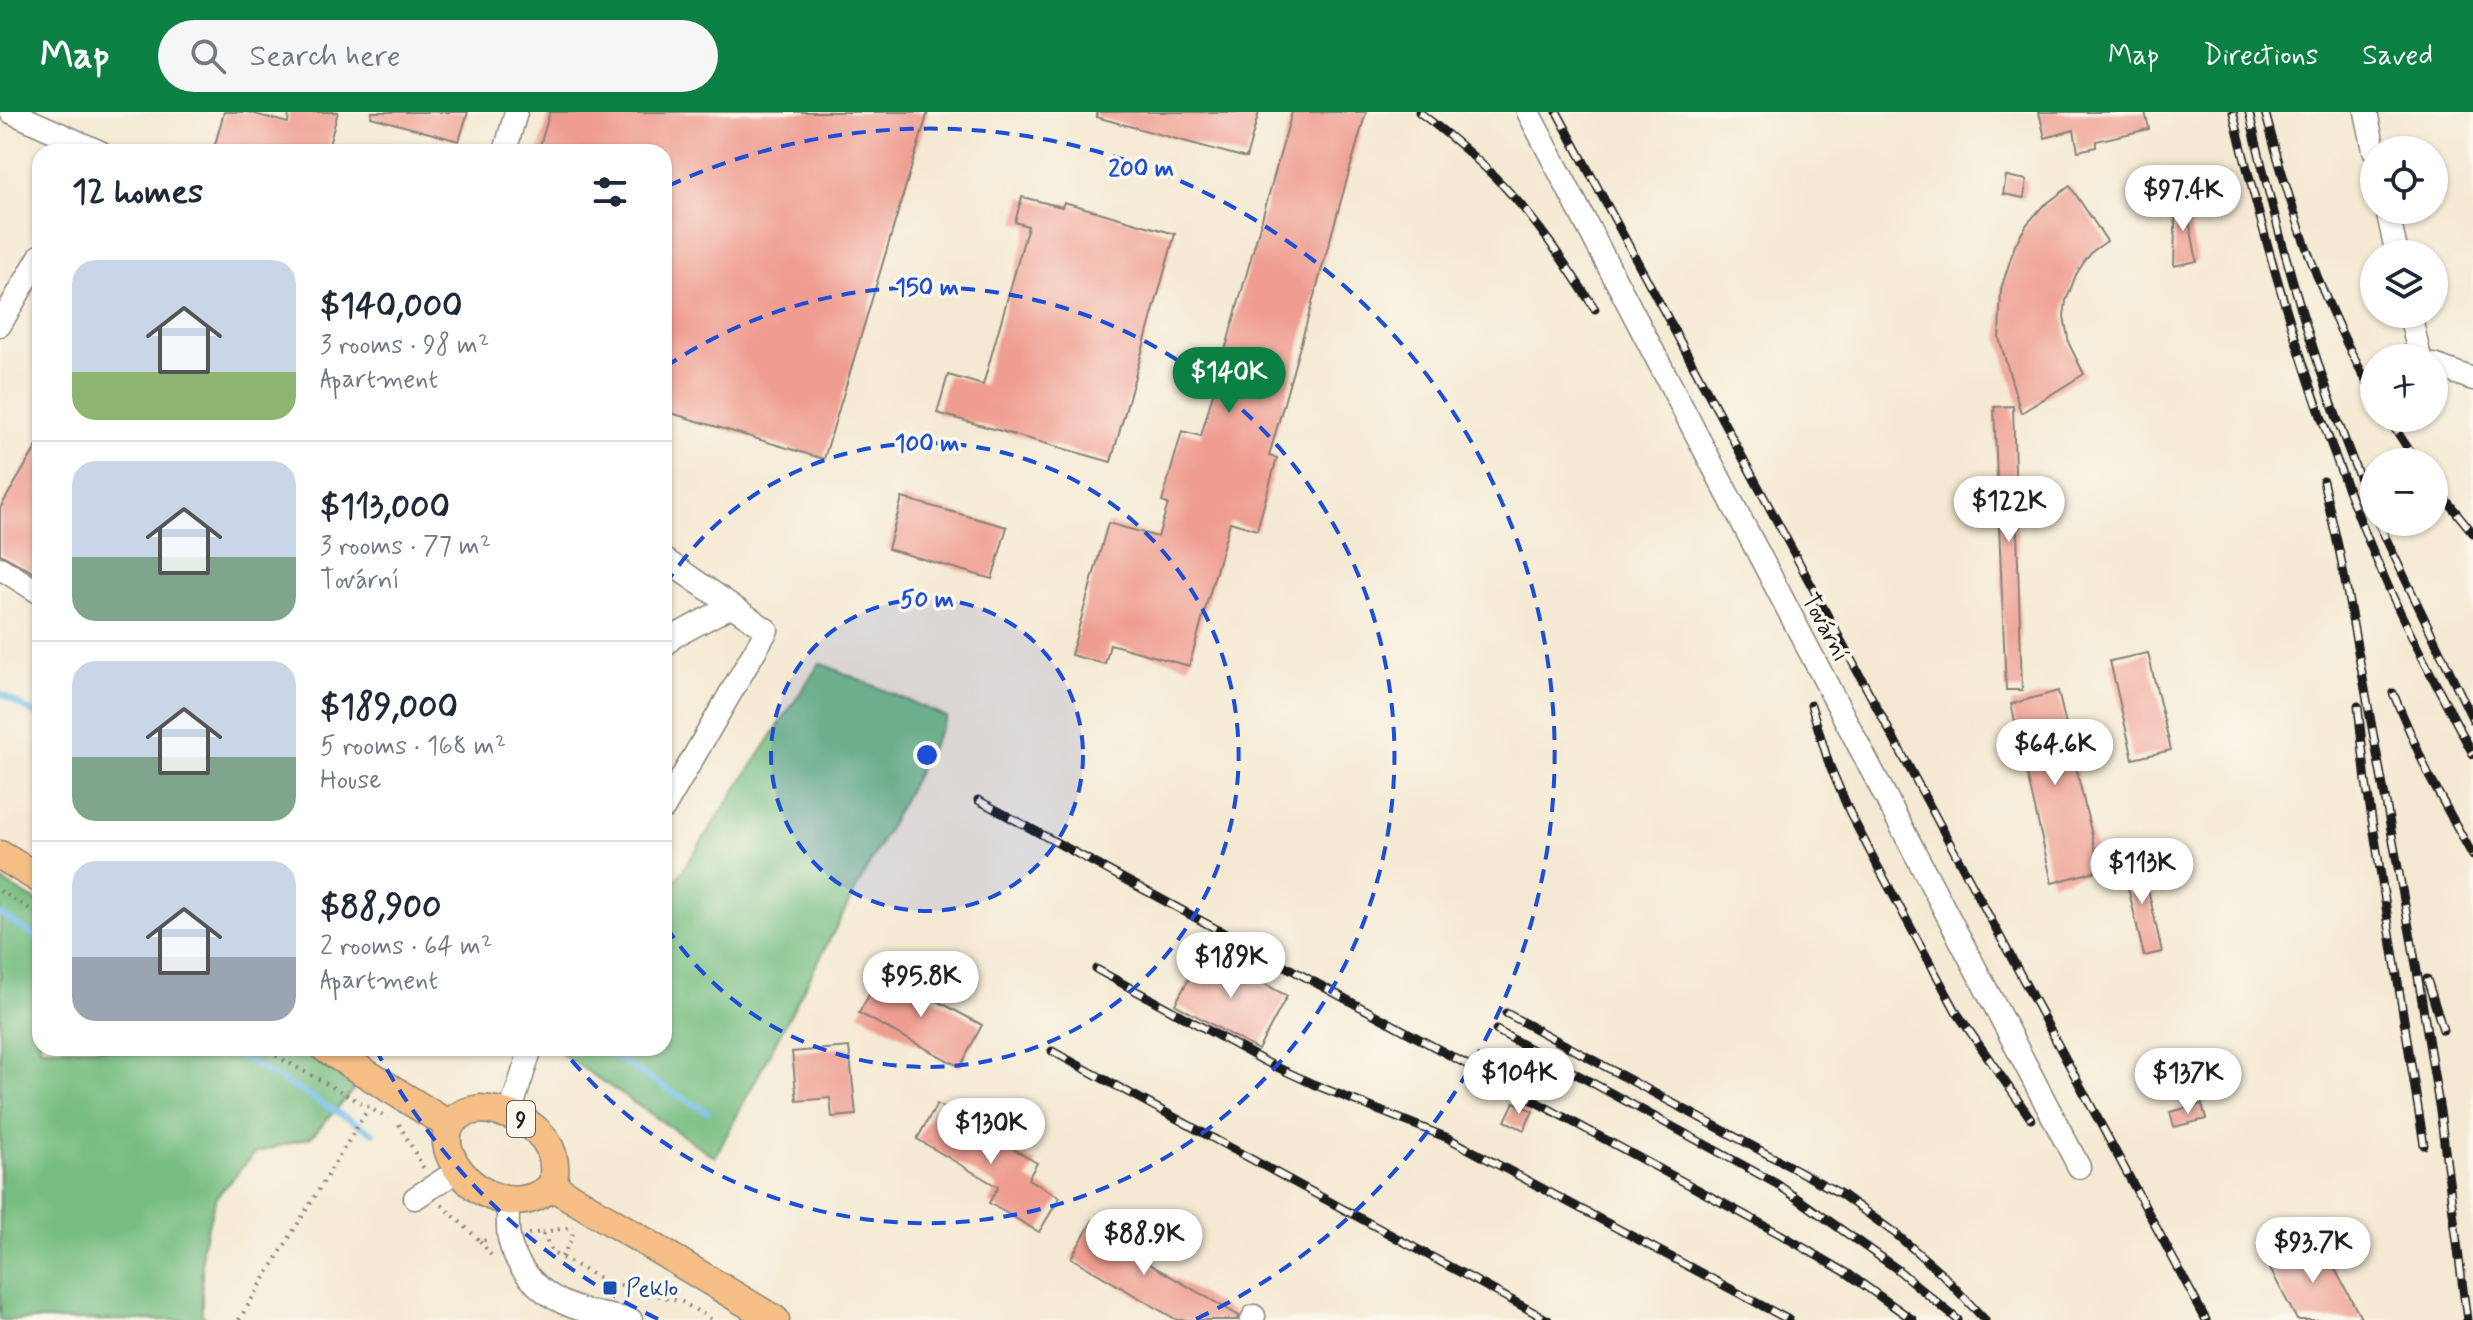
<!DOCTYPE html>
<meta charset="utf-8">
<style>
body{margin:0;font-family:Mynerve,sans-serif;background:#f6f6f7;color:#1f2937;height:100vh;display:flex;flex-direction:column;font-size:30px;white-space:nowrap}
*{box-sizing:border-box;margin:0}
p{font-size:26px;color:#747a83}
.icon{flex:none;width:44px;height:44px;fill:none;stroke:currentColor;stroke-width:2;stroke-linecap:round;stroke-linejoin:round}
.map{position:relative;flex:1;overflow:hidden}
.side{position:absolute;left:32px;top:32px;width:640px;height:912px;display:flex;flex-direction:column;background:#fff;border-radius:24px;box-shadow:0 2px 6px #0004}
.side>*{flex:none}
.fabs{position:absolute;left:2360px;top:24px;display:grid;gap:16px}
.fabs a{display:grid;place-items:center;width:88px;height:88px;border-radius:50%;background:#fff;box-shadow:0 2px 6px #0004;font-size:40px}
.price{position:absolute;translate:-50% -68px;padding:0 18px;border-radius:28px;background:#fff;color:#222;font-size:26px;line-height:52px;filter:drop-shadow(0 2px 4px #0008)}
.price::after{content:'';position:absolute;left:50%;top:48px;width:24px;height:18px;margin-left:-12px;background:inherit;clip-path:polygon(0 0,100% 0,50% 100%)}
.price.selected{background:#0b8043;color:#fff}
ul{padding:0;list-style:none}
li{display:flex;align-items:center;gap:24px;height:200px;padding:0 40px}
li+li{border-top:2px solid #e0e1e3}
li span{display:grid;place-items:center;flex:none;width:224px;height:160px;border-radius:24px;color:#555}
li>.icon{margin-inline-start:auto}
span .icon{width:96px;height:96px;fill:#fffc;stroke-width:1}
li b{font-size:34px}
h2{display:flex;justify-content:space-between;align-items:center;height:96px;padding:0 40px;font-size:34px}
header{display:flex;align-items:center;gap:48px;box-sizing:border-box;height:112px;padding:0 40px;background:#0b8043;color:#fff}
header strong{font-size:38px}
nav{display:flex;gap:44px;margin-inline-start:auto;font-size:28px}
.search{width:560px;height:72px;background:#f6f6f7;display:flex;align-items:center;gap:20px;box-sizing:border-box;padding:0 28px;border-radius:44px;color:#747a83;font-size:30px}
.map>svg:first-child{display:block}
.forest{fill:#78be83;stroke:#4a6d50;stroke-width:2}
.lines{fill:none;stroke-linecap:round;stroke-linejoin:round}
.stream{stroke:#74bdec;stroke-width:6}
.building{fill:#ef9d90}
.minor-casing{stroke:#888277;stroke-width:25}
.major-casing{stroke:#888277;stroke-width:31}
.path{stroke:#888277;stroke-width:4;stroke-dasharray:2 6;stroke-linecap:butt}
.minor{stroke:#fff;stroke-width:22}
.major{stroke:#f5bf86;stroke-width:28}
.rail-casing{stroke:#1c1c1c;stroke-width:9}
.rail{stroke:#fbf7ec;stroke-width:6;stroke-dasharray:18;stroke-linecap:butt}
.ring{fill:none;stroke:#1d4ed8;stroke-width:4;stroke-dasharray:14 10}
.transit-dot{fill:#1a4fb4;stroke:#fbf7ec;stroke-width:3}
.labels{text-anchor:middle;stroke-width:7;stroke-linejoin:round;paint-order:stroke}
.shield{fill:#fbf7ec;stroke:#5f5e5a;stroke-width:2}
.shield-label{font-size:22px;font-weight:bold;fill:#1c1c1c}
.street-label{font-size:24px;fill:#1c1c1c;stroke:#fbf7ec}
.transit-label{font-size:24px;fill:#164399;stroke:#fbf7ec;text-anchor:start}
.centre{fill:#1d4ed8;stroke:#fbf7ec;stroke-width:4}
.ring-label{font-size:24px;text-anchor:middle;font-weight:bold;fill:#1d4ed8;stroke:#fbf7ec;stroke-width:7;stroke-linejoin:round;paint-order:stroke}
</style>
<header>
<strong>Map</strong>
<div class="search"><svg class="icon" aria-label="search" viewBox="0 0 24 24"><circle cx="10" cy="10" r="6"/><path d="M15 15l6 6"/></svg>Search here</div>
<nav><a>Map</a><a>Directions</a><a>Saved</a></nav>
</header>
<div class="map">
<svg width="2473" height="1208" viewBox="0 0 2473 1208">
<rect width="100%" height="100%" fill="#fbf7ec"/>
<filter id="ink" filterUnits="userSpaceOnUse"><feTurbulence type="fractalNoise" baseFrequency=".0125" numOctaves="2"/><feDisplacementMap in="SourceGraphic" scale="16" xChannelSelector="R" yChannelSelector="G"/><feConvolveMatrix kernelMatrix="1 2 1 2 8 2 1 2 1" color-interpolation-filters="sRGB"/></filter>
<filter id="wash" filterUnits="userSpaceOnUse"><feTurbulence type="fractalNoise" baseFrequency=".006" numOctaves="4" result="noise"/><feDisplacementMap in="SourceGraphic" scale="32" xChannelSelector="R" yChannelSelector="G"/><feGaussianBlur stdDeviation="1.8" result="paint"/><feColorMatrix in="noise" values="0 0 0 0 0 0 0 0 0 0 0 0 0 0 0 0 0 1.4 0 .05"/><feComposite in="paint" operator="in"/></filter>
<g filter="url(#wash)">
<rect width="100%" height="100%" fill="#f4e9d2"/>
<!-- forest -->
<g class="forest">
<polygon points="820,551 947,605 715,1045 560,941 564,936 664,936 664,786"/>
<polygon points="0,768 40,791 40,936 294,936 328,955 354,977 311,1025 255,1041 216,1085 202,1135 202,1203 209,1208 0,1208"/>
</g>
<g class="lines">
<!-- stream -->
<g class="stream">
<polyline points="0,581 40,605"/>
<polyline points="0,802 40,827"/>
<polyline points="226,936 373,1021"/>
<polyline points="599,936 707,1000"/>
</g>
</g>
<g id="blocks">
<!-- building -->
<g class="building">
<polygon points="224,0 247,0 288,11 289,0 338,0 327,40 213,40"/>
<polygon points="372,0 468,0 459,29 371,5"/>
<polygon points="550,0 928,0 824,347 664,299 664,40 538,40"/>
<polygon points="1097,0 1259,0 1246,46 1096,5"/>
<polygon points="1292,0 1366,0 1269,344 1277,346 1257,418 1230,410 1189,554 1110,532 1105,552 1071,543 1108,411 1158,425 1168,392 1162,390 1182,319 1201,324"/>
<polygon points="2039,0 2145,0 2149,17 2096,29 2096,35 2078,39 2074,18 2045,26"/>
<polygon points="2006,64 2027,68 2024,86 2003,82"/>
<polygon points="2070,74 2107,129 2093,139 2084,150 2076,163 2066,189 2064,204 2069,232 2084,262 2021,301 1999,226 2001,177 2015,133 2027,112 2042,95"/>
<polygon points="2176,77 2183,77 2197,149 2174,154"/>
<polygon points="1022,85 1062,95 1064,90 1175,122 1111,350 937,301 948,263 983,273 1028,114 1015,110"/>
<polygon points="2013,294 2022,578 2006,578 1994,295"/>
<polygon points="40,329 40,464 0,442 0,396"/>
<polygon points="902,386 1007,415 992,467 888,437"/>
<polygon points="2148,541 2171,638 2133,647 2110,549"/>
<polygon points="2058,579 2100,758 2052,771 2011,592"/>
<polygon points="2141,745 2162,840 2144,844 2122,750"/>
<polygon points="1204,839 1287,884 1258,938 1175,892"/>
<polygon points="882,859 982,913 960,955 859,901"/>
<polygon points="849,935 856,1003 832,1005 830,986 797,989 792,940"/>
<polygon points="1514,990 1533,999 1524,1018 1505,1009"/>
<polygon points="937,992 1037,1051 1028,1067 1060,1085 1039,1120 989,1091 998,1075 917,1027"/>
<polygon points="2202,992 2206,1007 2174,1015 2170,1000"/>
<polygon points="1093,1108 1137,1133 1132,1142 1239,1204 1238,1208 1177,1208 1071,1146"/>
<polygon points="2318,1125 2362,1208 2297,1208 2268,1153"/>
</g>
</g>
</g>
<g filter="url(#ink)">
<use href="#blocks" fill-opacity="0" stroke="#888277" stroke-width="2"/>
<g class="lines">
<defs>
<g id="minor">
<polyline points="11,0 100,40"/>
<polyline points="1528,0 2079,1055"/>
<polyline points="2366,0 2374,38"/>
<polyline points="505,40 516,0"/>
<polyline points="2387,98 2397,142"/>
<polyline points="2410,202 2420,246"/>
<polyline points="0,213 40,144"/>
<polyline points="2434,253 2473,267"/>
<polyline points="664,447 767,518 664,696"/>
<polyline points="0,456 40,481"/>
<polyline points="664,534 673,525 731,494"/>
<polyline points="510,1001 531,936"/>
<polyline points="415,1086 457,1059"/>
<path d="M508 1088C508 1101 507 1114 509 1126 514 1154 539 1180 564 1191 584 1201 609 1203 631 1208"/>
<polyline points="1252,1208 1254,1204"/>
</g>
<g id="major">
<polyline points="0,743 40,767"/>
<polyline points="325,936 449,1013"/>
<path d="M480 997C521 999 565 1026 552 1074 488 1130 397 1008 480 997Z"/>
<polyline points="552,1074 775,1208"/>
</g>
</defs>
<!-- minor casing -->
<use href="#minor" class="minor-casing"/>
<!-- major casing -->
<use href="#major" class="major-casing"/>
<!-- path -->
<g class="path">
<polyline points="0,779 40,803"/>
<polyline points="262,936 388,1006"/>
<polyline points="399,1012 424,1057"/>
<polyline points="442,1093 480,1129 487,1128"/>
<polyline points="542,1120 574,1115"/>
<polyline points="528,1122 542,1120 553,1141 605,1169 682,1190 713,1208"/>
<polyline points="480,1129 491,1143"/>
<polyline points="562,1145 572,1126 573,1118"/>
<polyline points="239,1208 368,997"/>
</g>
<!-- minor -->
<use href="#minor" class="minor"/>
<!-- major -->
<use href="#major" class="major"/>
<defs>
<g id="rail">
<path d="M1419 0C1452 25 1483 51 1511 82 1543 117 1569 158 1595 197"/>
<polyline points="1557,0 2206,1208"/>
<path d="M2233 0C2272 162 2320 322 2388 474 2413 531 2444 587 2473 642"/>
<path d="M2249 0C2281 136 2319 272 2374 401"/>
<path d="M2265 0C2291 98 2322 194 2374 282"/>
<polyline points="2388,306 2417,350"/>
<polyline points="2323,369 2340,442 2416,853 2440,999 2467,1208"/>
<polyline points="2434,373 2473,421"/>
<polyline points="2378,410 2473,608"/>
<polyline points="2393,581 2429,664 2473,744"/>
<polyline points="1811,593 1829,652 1850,701 1877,753 1957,901 2031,1007"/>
<polyline points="2358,594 2366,670 2424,1033"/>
<polyline points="978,688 1780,1122 1847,1161 1913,1208"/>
<polyline points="1096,857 1266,950 1313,972 1448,1026 1789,1208"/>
<polyline points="2427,867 2443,918"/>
<polyline points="1506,901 1841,1082 1896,1122 1941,1161 1985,1208"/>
<polyline points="1496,918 1777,1072 1897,1157 1958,1208"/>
<polyline points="1052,939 1548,1208"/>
</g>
</defs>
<!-- rail casing -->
<use href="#rail" class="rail-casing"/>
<!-- rail -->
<use href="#rail" class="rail"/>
</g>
</g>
<!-- distance rings -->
<circle cx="927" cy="643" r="156" fill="#1d4ed8" fill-opacity=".12"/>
<g class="ring">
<circle cx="927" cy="643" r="156"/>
<path d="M665 473A312 312 0 1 1 665 813"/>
<path d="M665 255A468 468 0 1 1 563 938"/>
<path d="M658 1207A625 625 0 0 1 375 936M668 74A625 625 0 0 1 1196 1207"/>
</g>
<!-- markers -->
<rect class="transit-dot" x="602" y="1168" width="16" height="16" rx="4"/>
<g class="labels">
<!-- shield labels -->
<rect class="shield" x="507" y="989" width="28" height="36" rx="6"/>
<g class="shield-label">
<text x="521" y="1015">9</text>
</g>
<!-- street labels -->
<g class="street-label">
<text transform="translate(1826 515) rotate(62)" y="8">Tovární</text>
</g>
<!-- transit labels -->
<g class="transit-label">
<text x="626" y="1184">Peklo</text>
</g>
</g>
<circle cx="927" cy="643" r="12" class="centre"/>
<g class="ring-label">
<text x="1141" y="64">200 m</text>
<text x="927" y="183">150 m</text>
<text x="927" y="339">100 m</text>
<text x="927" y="495">50 m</text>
</g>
</svg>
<div class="fabs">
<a><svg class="icon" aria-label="locate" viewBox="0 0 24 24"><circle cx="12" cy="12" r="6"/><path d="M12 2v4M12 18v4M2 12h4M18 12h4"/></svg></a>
<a><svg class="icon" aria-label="layers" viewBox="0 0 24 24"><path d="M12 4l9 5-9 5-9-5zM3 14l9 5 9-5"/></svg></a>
<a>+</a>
<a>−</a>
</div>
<b class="price" style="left:2183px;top:121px">$97.4K</b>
<b class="price selected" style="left:1229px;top:303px">$140K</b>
<b class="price" style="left:2009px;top:432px">$122K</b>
<b class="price" style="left:2055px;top:675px">$64.6K</b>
<b class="price" style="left:2142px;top:794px">$113K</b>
<b class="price" style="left:1231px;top:888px">$189K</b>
<b class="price" style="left:921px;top:907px">$95.8K</b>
<b class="price" style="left:1519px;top:1004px">$104K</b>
<b class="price" style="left:2188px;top:1004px">$137K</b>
<b class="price" style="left:991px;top:1054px">$130K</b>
<b class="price" style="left:1144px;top:1165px">$88.9K</b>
<b class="price" style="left:2313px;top:1173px">$93.7K</b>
<section class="side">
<h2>12 homes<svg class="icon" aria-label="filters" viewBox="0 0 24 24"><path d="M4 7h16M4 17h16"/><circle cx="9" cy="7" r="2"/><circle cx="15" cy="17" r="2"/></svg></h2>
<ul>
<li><span style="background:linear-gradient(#c9d6e8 70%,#8fb573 0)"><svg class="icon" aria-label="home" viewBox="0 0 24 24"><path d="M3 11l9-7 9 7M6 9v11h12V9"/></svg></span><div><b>$140,000</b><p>3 rooms · 98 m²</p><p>Apartment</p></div></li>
<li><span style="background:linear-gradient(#c9d6e8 60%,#7fa58c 0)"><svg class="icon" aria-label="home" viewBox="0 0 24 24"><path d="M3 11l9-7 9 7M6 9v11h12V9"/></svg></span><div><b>$113,000</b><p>3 rooms · 77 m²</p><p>Tovární</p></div></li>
<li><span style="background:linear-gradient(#c9d6e8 60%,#7fa58c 0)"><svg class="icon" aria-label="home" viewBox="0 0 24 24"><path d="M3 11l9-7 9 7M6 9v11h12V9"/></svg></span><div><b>$189,000</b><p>5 rooms · 168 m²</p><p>House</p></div></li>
<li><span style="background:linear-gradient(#c9d6e8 60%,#9aa5b1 0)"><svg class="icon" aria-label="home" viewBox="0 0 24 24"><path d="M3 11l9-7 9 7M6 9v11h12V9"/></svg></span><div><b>$88,900</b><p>2 rooms · 64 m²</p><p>Apartment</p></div></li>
</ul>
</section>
</div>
